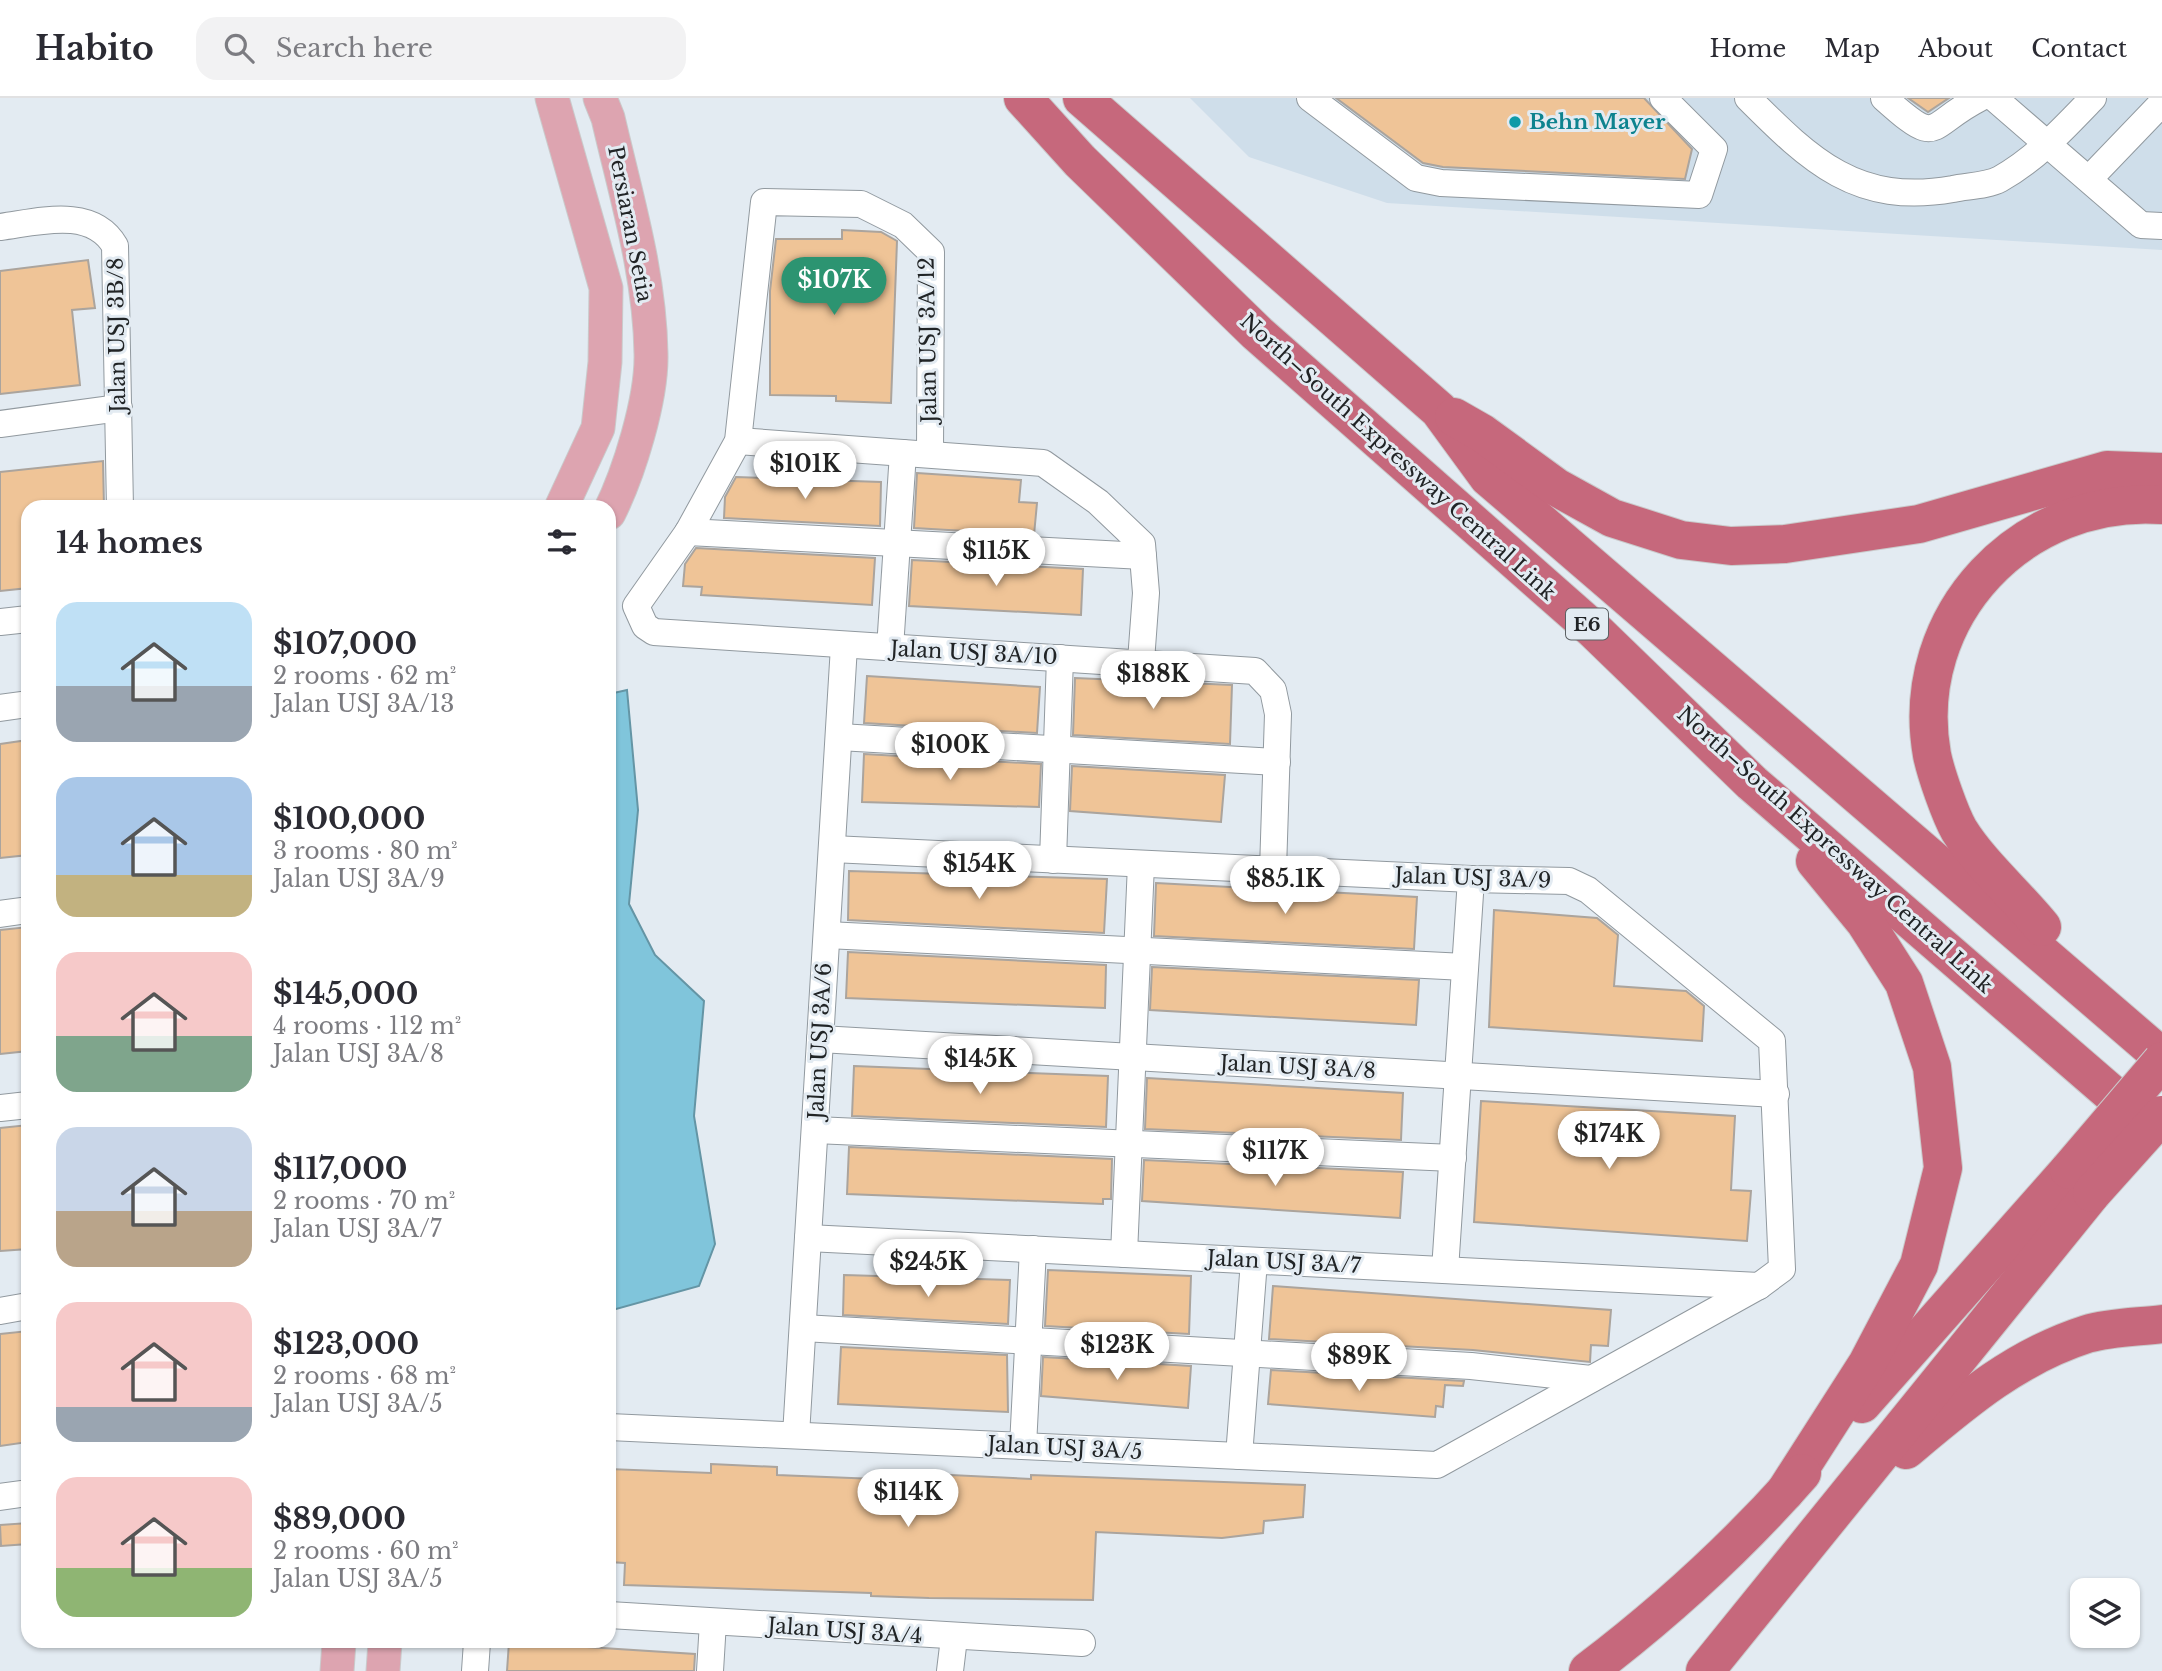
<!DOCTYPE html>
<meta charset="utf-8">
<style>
body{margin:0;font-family:"Libre Baskerville",serif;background:#f2f2f3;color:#2b2b33;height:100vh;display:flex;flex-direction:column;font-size:26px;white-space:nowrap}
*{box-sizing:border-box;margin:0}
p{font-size:23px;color:#7c7c81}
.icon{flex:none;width:38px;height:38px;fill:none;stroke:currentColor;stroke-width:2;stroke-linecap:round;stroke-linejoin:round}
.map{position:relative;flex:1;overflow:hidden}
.details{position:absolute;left:21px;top:402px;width:595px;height:1148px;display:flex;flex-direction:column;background:#fff;border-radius:21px;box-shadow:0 2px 5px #0004}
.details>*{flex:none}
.tools{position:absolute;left:2070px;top:1480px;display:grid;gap:14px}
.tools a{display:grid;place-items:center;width:70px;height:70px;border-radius:14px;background:#fff;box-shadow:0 2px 5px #0004;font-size:35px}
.price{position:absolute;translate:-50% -60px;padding:0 16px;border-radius:24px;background:#fff;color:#222;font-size:23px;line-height:46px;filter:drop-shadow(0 2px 4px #0008)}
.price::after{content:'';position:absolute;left:50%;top:42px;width:21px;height:16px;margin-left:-10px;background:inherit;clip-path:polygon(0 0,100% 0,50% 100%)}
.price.active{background:#2c9471;color:#fff}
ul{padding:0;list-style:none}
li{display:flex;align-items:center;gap:21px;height:175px;padding:0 35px}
li span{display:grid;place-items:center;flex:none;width:196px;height:140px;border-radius:21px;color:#555}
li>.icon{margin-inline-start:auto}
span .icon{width:84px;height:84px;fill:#fffc;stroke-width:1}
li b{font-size:30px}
h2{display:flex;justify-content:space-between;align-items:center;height:84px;padding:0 35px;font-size:30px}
header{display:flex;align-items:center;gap:42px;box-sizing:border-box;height:98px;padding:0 35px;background:#fff;border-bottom:2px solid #e1e1e2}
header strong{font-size:33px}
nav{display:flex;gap:38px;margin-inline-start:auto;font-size:24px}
.search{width:490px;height:63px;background:#f2f2f3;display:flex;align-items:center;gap:18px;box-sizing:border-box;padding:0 24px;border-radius:21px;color:#7c7c81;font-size:26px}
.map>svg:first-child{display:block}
.built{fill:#cfdeea}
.water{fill:#80c5db;stroke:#6495a5;stroke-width:2}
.building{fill:#efc497;stroke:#aba49d;stroke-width:2}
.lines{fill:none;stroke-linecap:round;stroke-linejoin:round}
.minor-casing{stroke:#91999f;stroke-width:28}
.major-casing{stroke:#cacacb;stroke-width:35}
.highway-casing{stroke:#cacacb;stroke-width:40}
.minor{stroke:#fff;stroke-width:26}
.major{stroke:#dda4b0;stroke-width:33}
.highway{stroke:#c6687c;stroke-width:38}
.highway-bridge-casing{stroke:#cacacb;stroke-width:40;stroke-linecap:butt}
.highway-bridge{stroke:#c6687c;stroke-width:38}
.culture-dot{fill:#0f9aa8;stroke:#e3ebf2;stroke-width:2.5}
.labels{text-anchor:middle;stroke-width:6;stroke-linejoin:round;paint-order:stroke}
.shield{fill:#e3ebf2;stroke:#5b6063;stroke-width:2}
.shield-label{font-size:19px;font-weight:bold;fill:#212426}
.culture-label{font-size:21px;font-weight:bold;fill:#0d838f;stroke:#e3ebf2;text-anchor:start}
.street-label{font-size:21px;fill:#212426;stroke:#e3ebf2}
</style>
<header>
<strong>Habito</strong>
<div class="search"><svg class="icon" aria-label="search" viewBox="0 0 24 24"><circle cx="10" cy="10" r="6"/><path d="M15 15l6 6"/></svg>Search here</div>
<nav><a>Home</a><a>Map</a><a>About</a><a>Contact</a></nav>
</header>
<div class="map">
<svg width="2162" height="1573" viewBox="0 0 2162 1573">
<rect width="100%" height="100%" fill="#e3ebf2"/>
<!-- built -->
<polygon class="built" points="1190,0 2162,0 2162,152 1387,105 1249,59"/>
<!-- water -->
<polygon class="water" points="627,592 638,712 629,806 655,857 704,903 694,1018 715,1146 699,1188 609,1213 609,596"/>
<!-- building -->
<g class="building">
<polygon points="1336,0 1644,0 1692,51 1685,81 1443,69 1423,65"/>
<polygon points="1908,0 1949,0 1928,14"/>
<polygon points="842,132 881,134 897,143 891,305 836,303 836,298 770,297 770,193 776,141 842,141"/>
<polygon points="88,162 95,210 72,212 80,287 0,296 0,173"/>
<polygon points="103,363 104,410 28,410 28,490 0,493 0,374"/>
<polygon points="917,375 1021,382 1019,404 1037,405 1034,437 914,430"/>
<polygon points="736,379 881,384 880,428 724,420 725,399"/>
<polygon points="696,450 875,460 872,507 701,497 702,489 683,488 685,466"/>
<polygon points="912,462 1083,471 1081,517 909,508"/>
<polygon points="867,578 1040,589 1037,635 864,625"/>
<polygon points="1075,580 1232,587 1230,646 1073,637"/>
<polygon points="28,642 28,757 0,760 0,646"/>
<polygon points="864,656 1041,666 1039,709 862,704"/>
<polygon points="1072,668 1225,677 1221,724 1070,713"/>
<polygon points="849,773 1107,781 1104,835 848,822"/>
<polygon points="1156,785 1417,799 1414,851 1154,838"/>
<polygon points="1494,812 1597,820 1618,837 1614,888 1686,893 1704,908 1702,943 1489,929"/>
<polygon points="28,829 28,953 0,956 0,832"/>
<polygon points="848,854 1106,867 1105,910 846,900"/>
<polygon points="1152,869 1419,882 1416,927 1150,912"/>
<polygon points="854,968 1108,978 1106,1029 852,1018"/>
<polygon points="1147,980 1403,995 1401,1042 1145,1031"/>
<polygon points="1481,1003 1735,1018 1731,1092 1751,1093 1747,1143 1474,1124"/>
<polygon points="28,1027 28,1151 0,1153 0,1030"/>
<polygon points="849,1049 1112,1061 1111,1101 1103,1101 1103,1106 847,1096"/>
<polygon points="1144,1062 1403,1074 1400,1120 1142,1103"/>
<polygon points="1048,1172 1191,1178 1189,1236 1045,1228"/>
<polygon points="844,1177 1010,1182 1008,1226 843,1217"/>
<polygon points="1273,1188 1611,1212 1608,1248 1591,1247 1590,1264 1473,1252 1269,1241"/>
<polygon points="28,1233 28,1344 0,1348 0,1236"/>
<polygon points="841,1249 1007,1257 1008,1314 838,1306"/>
<polygon points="1043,1259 1191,1268 1188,1310 1041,1298"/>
<polygon points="1271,1272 1464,1283 1463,1288 1445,1287 1443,1309 1436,1308 1435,1319 1268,1306"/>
<polygon points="711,1366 777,1369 777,1377 950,1384 951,1377 1031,1381 1031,1377 1305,1387 1303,1419 1264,1423 1263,1435 1222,1440 1096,1434 1093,1502 929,1500 871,1498 871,1495 624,1487 625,1465 609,1464 609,1371 711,1375"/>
<polygon points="28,1425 28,1446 1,1448 0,1427"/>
<polygon points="509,1544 695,1556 694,1573 507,1573"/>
</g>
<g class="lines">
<defs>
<g id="minor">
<polyline points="1310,0 1416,80 1441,85 1699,97 1714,51 1663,0"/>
<path d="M1748 0C1811 63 1857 108 1953 91 1967 88 1987 88 2000 81 2036 61 2065 29 2093 0"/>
<path d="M1884 0C1941 51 1925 28 1980 0"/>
<polyline points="1994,0 2141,127 2162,128"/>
<polyline points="2090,80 2162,5"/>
<path d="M0 129C38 124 92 108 115 148L120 410"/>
<polyline points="0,326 119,310"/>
<polyline points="738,343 1043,365 1098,404 1142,446 1146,495 1141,563"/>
<polyline points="930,355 931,154 903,127 861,106 764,104 738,343 688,434 636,508 645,528 654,534 1255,573 1273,592 1278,616 1273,772"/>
<polyline points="688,434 1143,458"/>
<polyline points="0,524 28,521"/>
<polyline points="890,550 903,355"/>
<polyline points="0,610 28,606"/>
<polyline points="839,639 1277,664"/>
<polyline points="1053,762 1060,560"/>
<polyline points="0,816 28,812"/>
<polyline points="827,837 1465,869"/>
<polyline points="820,941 1776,996"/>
<polyline points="0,1010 28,1007"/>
<polyline points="815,1032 1453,1060"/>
<polyline points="808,1140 1759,1188"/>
<polyline points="1124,1156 1141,766"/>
<polyline points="1445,1172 1471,781"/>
<polyline points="0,1213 28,1208"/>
<polyline points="803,1230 1471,1268 1591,1281"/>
<polyline points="609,1329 1437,1367 1759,1188 1782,1171 1772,943 1588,792 1569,783 1471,781 832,751"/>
<polyline points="796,1337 844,548"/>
<polyline points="1023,1348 1033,1151"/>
<polyline points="1239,1358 1254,1163"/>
<polyline points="0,1399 28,1395"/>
<polyline points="609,1517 1082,1545"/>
<polyline points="475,1573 477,1544"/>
<polyline points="710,1573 713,1524"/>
<polyline points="950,1573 954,1540"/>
</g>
<g id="major">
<polyline points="552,0 606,190 605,264 598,330 561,410"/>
<path d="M600 0 608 20C626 98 650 176 651 256 652 301 629 375 609 415"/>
<polyline points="337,1573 339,1544"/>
<polyline points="383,1573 385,1544"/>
</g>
<g id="highway">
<polyline points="1023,0 1080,63 1257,235 1594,532 1752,685 2150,1029"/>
<polyline points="1082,0 1439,312 1488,379 2162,959"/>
<polyline points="1454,319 1482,335 1556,389 1612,420 1681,442 1731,448 1785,446 1919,426 2107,372 2162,374"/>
<path d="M2042 829C2017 798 1980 766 1959 732 1950 716 1936 676 1932 657 1907 517 2023 397 2162 407"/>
<polyline points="1862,1306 2069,1072"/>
<path d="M1906 1352C1963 1304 2015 1259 2087 1236 2110 1229 2138 1229 2162 1226"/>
<polyline points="1785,1394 1867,1266 1919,1167 1943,1070 1932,969 1904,885 1865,824 1815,763"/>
<path d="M1588 1573C1667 1513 1737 1449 1802 1375"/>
<polyline points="1705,1573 2092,1095"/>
</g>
</defs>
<!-- minor casing -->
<use href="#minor" class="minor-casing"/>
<!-- major casing -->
<use href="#major" class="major-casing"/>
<!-- highway casing -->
<use href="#highway" class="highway-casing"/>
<!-- minor -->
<use href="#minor" class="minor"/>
<!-- major -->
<use href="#major" class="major"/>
<!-- highway -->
<use href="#highway" class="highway"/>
<defs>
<g id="highway-bridge">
<polyline points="2069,1072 2162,963"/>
<polyline points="2092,1095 2162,1017"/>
</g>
</defs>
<!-- highway-bridge casing -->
<use href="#highway-bridge" class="highway-bridge-casing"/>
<!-- highway-bridge -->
<use href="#highway-bridge" class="highway-bridge"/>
</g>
<!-- markers -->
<circle class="culture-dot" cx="1515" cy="24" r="7"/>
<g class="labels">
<!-- shield labels -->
<rect class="shield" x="1566" y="510.5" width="42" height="31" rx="5"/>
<g class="shield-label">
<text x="1587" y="533">E6</text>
</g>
<!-- culture labels -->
<g class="culture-label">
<text x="1529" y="31">Behn Mayer</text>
</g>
<!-- street labels -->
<g class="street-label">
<text transform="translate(630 126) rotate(79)" y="7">Persiaran Setia</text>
<text transform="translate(117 237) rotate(-91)" y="7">Jalan USJ 3B/8</text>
<text transform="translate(928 242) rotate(-91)" y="7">Jalan USJ 3A/12</text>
<text transform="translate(1398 359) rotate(42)" y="7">North–South Expressway Central Link</text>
<text transform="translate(974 555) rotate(3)" y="7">Jalan USJ 3A/10</text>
<text transform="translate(1835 752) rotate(42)" y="7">North–South Expressway Central Link</text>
<text transform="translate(1473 780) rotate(2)" y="7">Jalan USJ 3A/9</text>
<text transform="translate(820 943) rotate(-87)" y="7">Jalan USJ 3A/6</text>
<text transform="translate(1298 969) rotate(3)" y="7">Jalan USJ 3A/8</text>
<text transform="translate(1284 1164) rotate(3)" y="7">Jalan USJ 3A/7</text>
<text transform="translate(1065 1350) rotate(3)" y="7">Jalan USJ 3A/5</text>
<text transform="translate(845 1533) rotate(4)" y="7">Jalan USJ 3A/4</text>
</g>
</g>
</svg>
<div class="tools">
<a><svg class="icon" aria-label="layers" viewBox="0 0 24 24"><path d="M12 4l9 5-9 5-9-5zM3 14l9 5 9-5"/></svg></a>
</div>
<b class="price active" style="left:834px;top:219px">$107K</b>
<b class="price" style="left:805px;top:403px">$101K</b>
<b class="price" style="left:996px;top:490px">$115K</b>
<b class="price" style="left:1153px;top:613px">$188K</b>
<b class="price" style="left:950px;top:684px">$100K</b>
<b class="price" style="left:979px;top:803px">$154K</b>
<b class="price" style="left:1285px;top:818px">$85.1K</b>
<b class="price" style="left:980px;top:998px">$145K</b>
<b class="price" style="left:1609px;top:1073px">$174K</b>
<b class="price" style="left:1275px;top:1090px">$117K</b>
<b class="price" style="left:928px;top:1201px">$245K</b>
<b class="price" style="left:1117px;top:1284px">$123K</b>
<b class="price" style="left:1359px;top:1295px">$89K</b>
<b class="price" style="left:908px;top:1431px">$114K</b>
<section class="details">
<h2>14 homes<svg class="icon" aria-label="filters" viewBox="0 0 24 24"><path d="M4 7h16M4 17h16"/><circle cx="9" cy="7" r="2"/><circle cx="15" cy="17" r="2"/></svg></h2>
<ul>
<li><span style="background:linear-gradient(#bfe0f5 60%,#9aa5b1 0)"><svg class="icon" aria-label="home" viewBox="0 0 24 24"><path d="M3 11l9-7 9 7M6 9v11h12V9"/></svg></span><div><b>$107,000</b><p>2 rooms · 62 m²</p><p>Jalan USJ 3A/13</p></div></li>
<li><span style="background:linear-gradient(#a9c7e8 70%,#c2b280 0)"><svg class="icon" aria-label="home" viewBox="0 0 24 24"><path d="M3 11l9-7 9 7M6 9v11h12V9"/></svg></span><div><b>$100,000</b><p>3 rooms · 80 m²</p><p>Jalan USJ 3A/9</p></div></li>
<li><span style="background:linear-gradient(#f6c9c9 60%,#7fa58c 0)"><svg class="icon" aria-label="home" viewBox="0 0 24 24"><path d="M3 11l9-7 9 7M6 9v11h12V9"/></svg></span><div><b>$145,000</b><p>4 rooms · 112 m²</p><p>Jalan USJ 3A/8</p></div></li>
<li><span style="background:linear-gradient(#c9d6e8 60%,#b9a48a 0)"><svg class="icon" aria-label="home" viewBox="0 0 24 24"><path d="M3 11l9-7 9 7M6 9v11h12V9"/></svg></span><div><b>$117,000</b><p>2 rooms · 70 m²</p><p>Jalan USJ 3A/7</p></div></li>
<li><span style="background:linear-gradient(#f6c9c9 75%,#9aa5b1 0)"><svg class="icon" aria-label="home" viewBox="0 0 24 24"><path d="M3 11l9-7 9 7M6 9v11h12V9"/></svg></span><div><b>$123,000</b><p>2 rooms · 68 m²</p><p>Jalan USJ 3A/5</p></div></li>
<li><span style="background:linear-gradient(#f6c9c9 65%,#8fb573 0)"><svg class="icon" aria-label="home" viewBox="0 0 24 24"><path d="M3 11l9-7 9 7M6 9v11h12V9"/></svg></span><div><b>$89,000</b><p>2 rooms · 60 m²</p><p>Jalan USJ 3A/5</p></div></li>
</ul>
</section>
</div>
